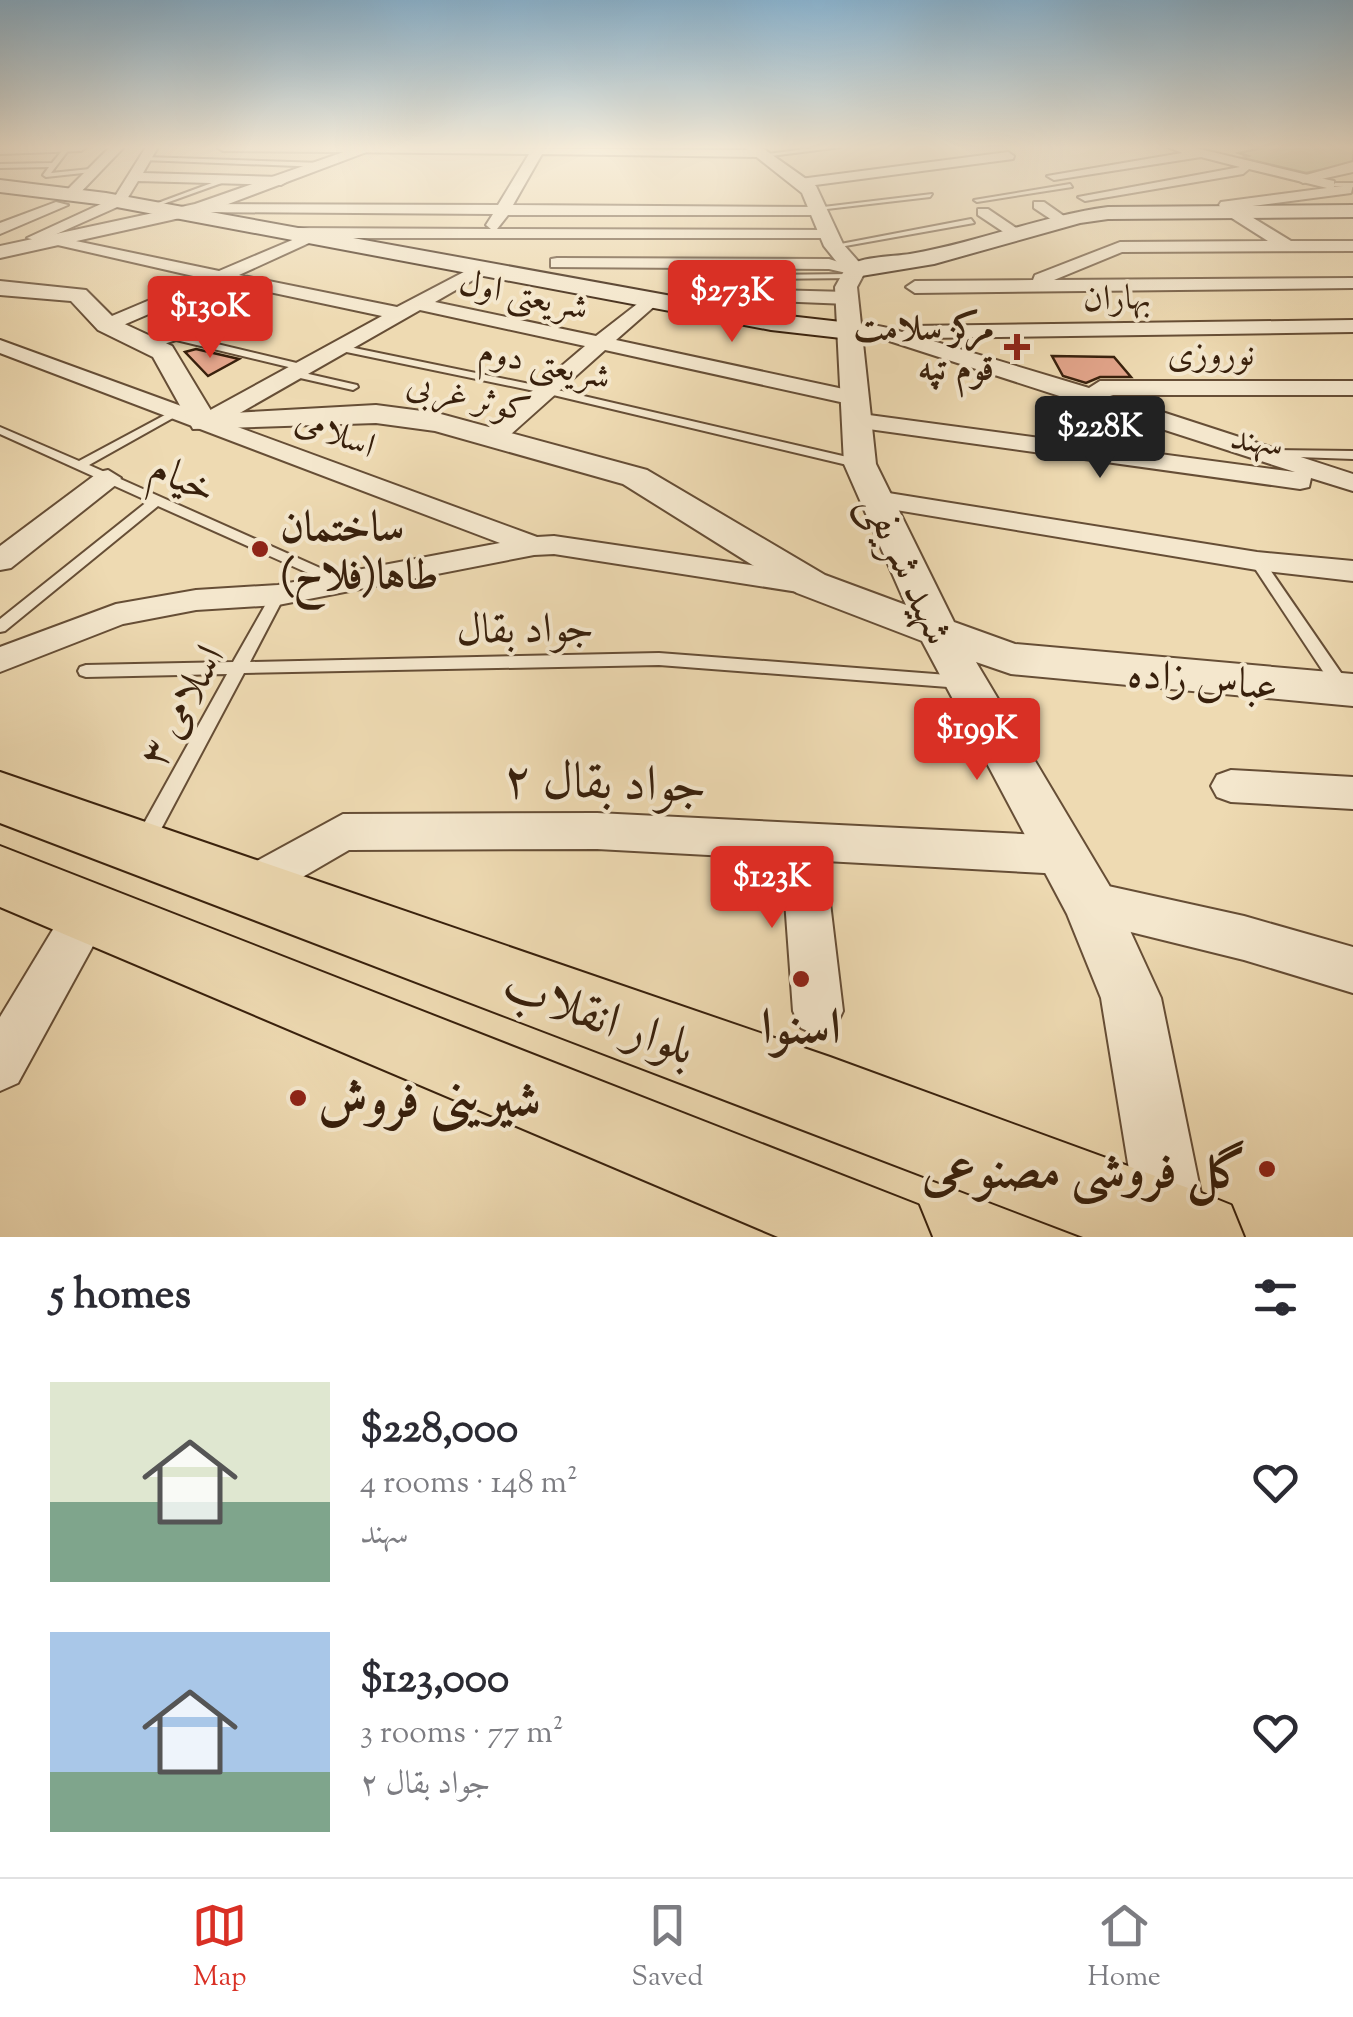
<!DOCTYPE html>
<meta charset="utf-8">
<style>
body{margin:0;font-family:"Sorts Mill Goudy",Amiri,serif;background:#f7f7f7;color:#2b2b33;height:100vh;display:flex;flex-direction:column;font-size:38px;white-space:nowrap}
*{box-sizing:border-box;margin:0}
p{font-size:32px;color:#7c7c81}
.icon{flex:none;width:55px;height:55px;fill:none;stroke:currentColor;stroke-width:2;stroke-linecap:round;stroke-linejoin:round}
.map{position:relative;height:1237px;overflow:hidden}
.panel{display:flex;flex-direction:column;background:#fff;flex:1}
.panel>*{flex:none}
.price{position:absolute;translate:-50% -85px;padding:0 22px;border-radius:10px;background:#d93025;color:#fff;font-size:32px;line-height:65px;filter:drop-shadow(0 2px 5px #0008)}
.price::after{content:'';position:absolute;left:50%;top:60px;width:30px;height:22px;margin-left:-15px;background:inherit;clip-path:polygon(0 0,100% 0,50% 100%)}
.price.on{background:#222;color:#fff}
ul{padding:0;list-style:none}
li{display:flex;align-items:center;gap:30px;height:250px;padding:0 50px}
li span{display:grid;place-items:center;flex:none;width:280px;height:200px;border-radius:0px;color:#555}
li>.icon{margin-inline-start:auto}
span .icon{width:120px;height:120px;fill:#fffc;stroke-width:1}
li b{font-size:42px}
h2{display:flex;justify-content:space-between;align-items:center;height:120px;padding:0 50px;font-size:42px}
.tab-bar{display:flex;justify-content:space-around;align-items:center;height:140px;border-top:2px solid #e1e1e2;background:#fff;font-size:28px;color:#7c7c81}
.tab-bar a{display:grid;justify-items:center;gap:5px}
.tab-bar .on{color:#d93025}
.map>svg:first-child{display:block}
.green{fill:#bbbe8a;stroke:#7a6f4b;stroke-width:2.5}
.building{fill:#e2a48a;stroke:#38200c;stroke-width:2.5}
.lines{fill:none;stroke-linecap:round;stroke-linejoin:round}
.service-casing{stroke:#664e36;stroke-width:4}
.minor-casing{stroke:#664e36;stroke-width:4}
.tertiary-casing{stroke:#664e36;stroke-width:4}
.secondary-casing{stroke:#38200c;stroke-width:4}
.primary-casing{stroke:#38200c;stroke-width:4}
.service{fill:#f4e7cd;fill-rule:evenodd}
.minor{fill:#f4e7cd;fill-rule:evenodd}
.tertiary{fill:#f4e7cd;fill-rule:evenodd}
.secondary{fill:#f4e7cd;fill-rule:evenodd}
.primary{fill:#eedab2;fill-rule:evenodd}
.poi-dot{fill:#8f2418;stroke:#f4e7cd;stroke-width:4}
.labels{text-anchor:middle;stroke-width:8;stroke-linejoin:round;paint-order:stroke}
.far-street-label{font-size:35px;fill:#38200c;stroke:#f4e7cd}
.far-poi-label{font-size:35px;font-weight:bold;fill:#38200c;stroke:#f4e7cd;text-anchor:end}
.street-label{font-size:42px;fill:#38200c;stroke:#f4e7cd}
.poi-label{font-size:42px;font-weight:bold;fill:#38200c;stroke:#f4e7cd;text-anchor:start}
.near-street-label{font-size:50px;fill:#38200c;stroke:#f4e7cd}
.near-poi-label{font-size:50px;font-weight:bold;fill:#38200c;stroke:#f4e7cd}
</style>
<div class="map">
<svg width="1353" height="1237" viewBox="0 0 1353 1237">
<rect width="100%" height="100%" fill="#eedab2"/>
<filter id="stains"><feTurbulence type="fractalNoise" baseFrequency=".002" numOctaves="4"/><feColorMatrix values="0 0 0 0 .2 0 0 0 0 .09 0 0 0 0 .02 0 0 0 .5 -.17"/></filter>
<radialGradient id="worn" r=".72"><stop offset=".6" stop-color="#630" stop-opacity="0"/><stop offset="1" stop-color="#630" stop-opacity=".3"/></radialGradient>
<!-- green -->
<polygon class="green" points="1266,147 1353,147 1353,163 1306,173 1242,158 1248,156 1239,153"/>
<!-- building -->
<g class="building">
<polygon points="196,349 239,359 208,376 185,352"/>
<polygon points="1052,356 1114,357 1131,377 1100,377 1086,383 1063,376"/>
</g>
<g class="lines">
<defs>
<g id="service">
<polygon points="65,147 70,148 51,173 90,169 92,172 46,177 43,175 49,167 0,168 0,164 52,163"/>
<polygon points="820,147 841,147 763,157 760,155"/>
<polygon points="145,157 322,163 325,165 322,167 143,160"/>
<polygon points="228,177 230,180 152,208 147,207"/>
<polygon points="1335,183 1353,183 1353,187 1333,186"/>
<polygon points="1070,184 1072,187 977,202 974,200"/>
<polygon points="932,194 930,197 818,210 815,208"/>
<polygon points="971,219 974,223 834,248 830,246"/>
<polygon points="852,274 856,276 855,278 685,280 681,278 685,276"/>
<polygon points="175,334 305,365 306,367 301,370 176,340 149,349 144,346"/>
<polygon points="335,344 549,388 860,460 866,464 860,468 549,394 332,349 332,345"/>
<polygon points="291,370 357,385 358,387 353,390 287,375 287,371"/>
<polygon points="176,409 181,412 180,414 89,465 347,580 349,583 347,586 337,586 158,506 5,631 0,632 0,619 148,501 0,434 0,427 79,461"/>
<polygon points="1272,450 1353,451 1353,459 1268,456 1266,454"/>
<polygon points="1257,557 1262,558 1348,683 1350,687 1348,691 1336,691 1250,561"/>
<polygon points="278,590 285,595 250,662 659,653 961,676 967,678 969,682 967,686 961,688 659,665 244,673 151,848 144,850 137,848 134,842 137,836 227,674 86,677 80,675 78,671 80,667 86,665 233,662 271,595"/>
</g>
<g id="minor">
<polygon points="0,147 87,147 81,151 0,154"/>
<polygon points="110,147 124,147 77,196 67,196 67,190"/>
<polygon points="146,147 158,147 143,173 281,177 288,181 281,185 138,181 124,204 52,236 219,271 297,238 284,233 292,228 491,229 486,225 493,214 200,212 193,208 200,204 498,205 529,154 223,151 217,147 763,150 765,153 759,157 542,154 513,205 819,207 824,209 824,215 508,215 497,229 830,230 836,232 836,238 320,238 239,275 397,307 481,263 490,268 487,272 435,302 596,336 650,294 659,300 657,304 616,340 862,393 866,398 862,403 854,405 605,350 502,442 484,442 481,437 484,432 585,346 420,310 224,422 537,537 554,536 811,574 822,577 827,584 822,591 811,594 554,554 534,555 278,605 196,610 123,624 0,672 0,647 116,604 196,590 278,585 500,543 0,353 0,340 203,414 382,316 223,282 114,329 100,329 100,321 202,278 27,238 114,198"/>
<polygon points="1168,147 1191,147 1329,180 1334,181 1334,187 1353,185 1351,193 1237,208 1291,241 1353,241 1353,251 1122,252 1054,280 1353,278 1353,288 915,293 906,287 915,281 1033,280 1035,275 1120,242 1268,241 1227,215 1219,205 1221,202 1327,188 1249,169 1243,174 1085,201 1078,197 1240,167 1201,157 1054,180 1047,176 1182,153"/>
<polygon points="1008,152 1014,156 1013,159 800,187 793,183 800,179"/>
<polygon points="56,202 68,205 0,234 0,223"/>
<polygon points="1034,202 1044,202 1071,221 1058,224 1034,208"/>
<polygon points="978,209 988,209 1025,234 1011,237 978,215"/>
<polygon points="557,258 829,259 864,270 855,275 829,269 551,267 551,259"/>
<polygon points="731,289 848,292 857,298 848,304 724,299 722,295"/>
<path d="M1353 320V332L923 338 1089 388 1100 381H1353V395H1110L1353 474V491L1311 478 1309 487 1300 489 854 427 842 420 854 413 1295 472 880 338 850 337 840 331C856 319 883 326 902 332L912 326Z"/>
<polygon points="108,470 121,478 117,484 11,568 0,570 0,546 99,472"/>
<polygon points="876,491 1257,552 1353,561 1353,581 1257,570 866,505 862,499 866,493"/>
<polygon points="1231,770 1353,777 1353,809 1231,802 1217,797 1211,786 1217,775"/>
<polygon points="597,813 1063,836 1078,842 1084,855 1078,868 1063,874 825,861 843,1011 835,1028 818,1036 801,1028 793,1011 782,859 597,849 349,850 251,907 235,901 229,887 235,873 343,814"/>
<polygon points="1090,882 1244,916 1353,947 1353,993 1244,960 1074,918 1068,903 1074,888"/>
<polygon points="88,892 104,898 111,913 18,1083 0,1091 0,1017 72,898"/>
</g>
<g id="tertiary">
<polygon points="358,147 380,147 207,212 0,258 0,246 195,204"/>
<polygon points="744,147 761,147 816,186 843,244 866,270 857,287 876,464 954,622 1015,644 1353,674 1353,706 1011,674 976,662 1109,885 1161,998 1208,1228 1204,1237 1140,1237 1101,998 1067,914 922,641 797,593 623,484 435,431 376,423 193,429 153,357 98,330 71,301 0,295 0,281 86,290 116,320 172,346 213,414 376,405 437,413 647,470 825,575 906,605 844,464 835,287 844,271 824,246 802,193"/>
<polygon points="1353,162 1353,172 1303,183 1295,178"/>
</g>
<g id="secondary">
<polygon points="0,180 106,193 771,314 850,323 864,331 850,339 771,330 106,205 0,192"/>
<path d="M1353 205V217L1108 219 1080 223 934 264 855 277 843 270C856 256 891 257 910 254 977 243 1040 216 1108 207Z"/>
</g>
<g id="primary">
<polygon points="0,772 830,1057 1199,1192 1231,1205 1244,1237 1083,1237 0,823"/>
<polygon points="0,846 918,1205 931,1237 778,1237 0,907"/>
</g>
</defs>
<!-- service casing -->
<use href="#service" class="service-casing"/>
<!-- minor casing -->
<use href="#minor" class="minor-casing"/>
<!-- tertiary casing -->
<use href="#tertiary" class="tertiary-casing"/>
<!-- secondary casing -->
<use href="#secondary" class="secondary-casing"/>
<!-- primary casing -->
<use href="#primary" class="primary-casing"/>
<!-- service -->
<use href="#service" class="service"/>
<!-- minor -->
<use href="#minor" class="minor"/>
<!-- tertiary -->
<use href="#tertiary" class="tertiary"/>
<!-- secondary -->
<use href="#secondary" class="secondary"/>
<!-- primary -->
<use href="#primary" class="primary"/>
</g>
<!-- sky -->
<linearGradient id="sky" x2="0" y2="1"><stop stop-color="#8ab6d4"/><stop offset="0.46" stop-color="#f7eedc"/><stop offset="1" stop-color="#f7eedc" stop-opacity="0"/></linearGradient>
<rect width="1353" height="320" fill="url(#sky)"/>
<!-- markers -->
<g class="poi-dot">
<path d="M1012 332h10v10h10v10h-10v10h-10v-10h-10v-10h10z"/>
<circle cx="260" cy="549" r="10"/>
<circle cx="801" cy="979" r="10"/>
<circle cx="298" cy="1098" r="10"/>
<circle cx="1267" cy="1169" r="10"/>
</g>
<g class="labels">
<!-- far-street labels -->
<g class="far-street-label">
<text transform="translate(524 294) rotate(12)" y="12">شریعتی اول</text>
<text transform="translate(1117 297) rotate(-1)" y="12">بهاران</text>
<text x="1211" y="365">نوروزی</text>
<text transform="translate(545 363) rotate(12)" y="12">شریعتی دوم</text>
<text transform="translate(469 396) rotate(13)" y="12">کوثر غربی</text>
<text transform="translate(336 432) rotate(21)" y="12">اسلامی</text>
<text transform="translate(1257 440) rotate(8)" y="12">سهند</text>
</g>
<!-- far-poi labels -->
<g class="far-poi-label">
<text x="994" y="339">مرکز سلامت<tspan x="994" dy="40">قوم تپه</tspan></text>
</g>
<!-- street labels -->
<g class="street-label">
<text transform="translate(184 477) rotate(24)" y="15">خیام</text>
<text transform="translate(909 568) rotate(65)" y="15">شهید شریفى</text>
<text transform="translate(525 627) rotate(-1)" y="15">جواد بقال</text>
<text transform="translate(1203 678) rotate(5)" y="15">عباس زاده</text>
<text transform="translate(180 705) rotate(-61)" y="15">اسلامی ۳</text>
</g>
<!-- poi labels -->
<g class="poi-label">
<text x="280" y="540">ساختمان<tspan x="280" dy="48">طاها(فلاح)</tspan></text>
</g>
<!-- near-street labels -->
<g class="near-street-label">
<text transform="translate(605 780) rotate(2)" y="18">جواد بقال ۲</text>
<text transform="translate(600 1014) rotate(20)" y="18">بلوار انقلاب</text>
</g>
<!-- near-poi labels -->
<g class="near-poi-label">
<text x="801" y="1043">اسنوا</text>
<text x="318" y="1116" text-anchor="start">شیرینی فروش</text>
<text x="1247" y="1187" text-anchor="end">گل فروشی مصنوعی</text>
</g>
</g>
<rect width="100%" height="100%" filter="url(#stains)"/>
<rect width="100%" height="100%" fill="url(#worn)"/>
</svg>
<b class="price" style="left:732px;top:345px">$273K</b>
<b class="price" style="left:210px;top:361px">$130K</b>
<b class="price on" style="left:1100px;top:481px">$228K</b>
<b class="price" style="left:977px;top:783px">$199K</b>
<b class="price" style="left:772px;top:931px">$123K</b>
</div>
<section class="panel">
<h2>5 homes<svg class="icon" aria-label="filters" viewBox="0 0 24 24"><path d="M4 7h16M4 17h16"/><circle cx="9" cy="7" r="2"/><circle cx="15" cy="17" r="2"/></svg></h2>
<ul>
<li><span style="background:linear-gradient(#dfe7d0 60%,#7fa58c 0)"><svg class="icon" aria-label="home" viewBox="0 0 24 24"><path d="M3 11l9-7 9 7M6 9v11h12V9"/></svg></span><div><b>$228,000</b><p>4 rooms · 148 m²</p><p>سهند</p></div><svg class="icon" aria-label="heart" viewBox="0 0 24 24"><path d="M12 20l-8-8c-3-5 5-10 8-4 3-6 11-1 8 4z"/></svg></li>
<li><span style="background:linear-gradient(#a9c7e8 70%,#7fa58c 0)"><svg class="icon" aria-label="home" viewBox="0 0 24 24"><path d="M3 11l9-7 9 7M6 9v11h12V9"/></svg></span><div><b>$123,000</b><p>3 rooms · 77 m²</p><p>جواد بقال ۲</p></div><svg class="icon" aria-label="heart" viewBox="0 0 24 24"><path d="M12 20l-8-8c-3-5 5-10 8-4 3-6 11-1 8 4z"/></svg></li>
</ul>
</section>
<nav class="tab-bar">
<a class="on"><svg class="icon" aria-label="map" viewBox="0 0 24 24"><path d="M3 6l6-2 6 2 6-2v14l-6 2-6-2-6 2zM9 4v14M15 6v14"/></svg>Map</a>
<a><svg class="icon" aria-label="saved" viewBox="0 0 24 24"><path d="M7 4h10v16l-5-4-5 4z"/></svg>Saved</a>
<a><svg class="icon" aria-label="home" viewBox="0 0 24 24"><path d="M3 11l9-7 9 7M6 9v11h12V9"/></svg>Home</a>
</nav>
